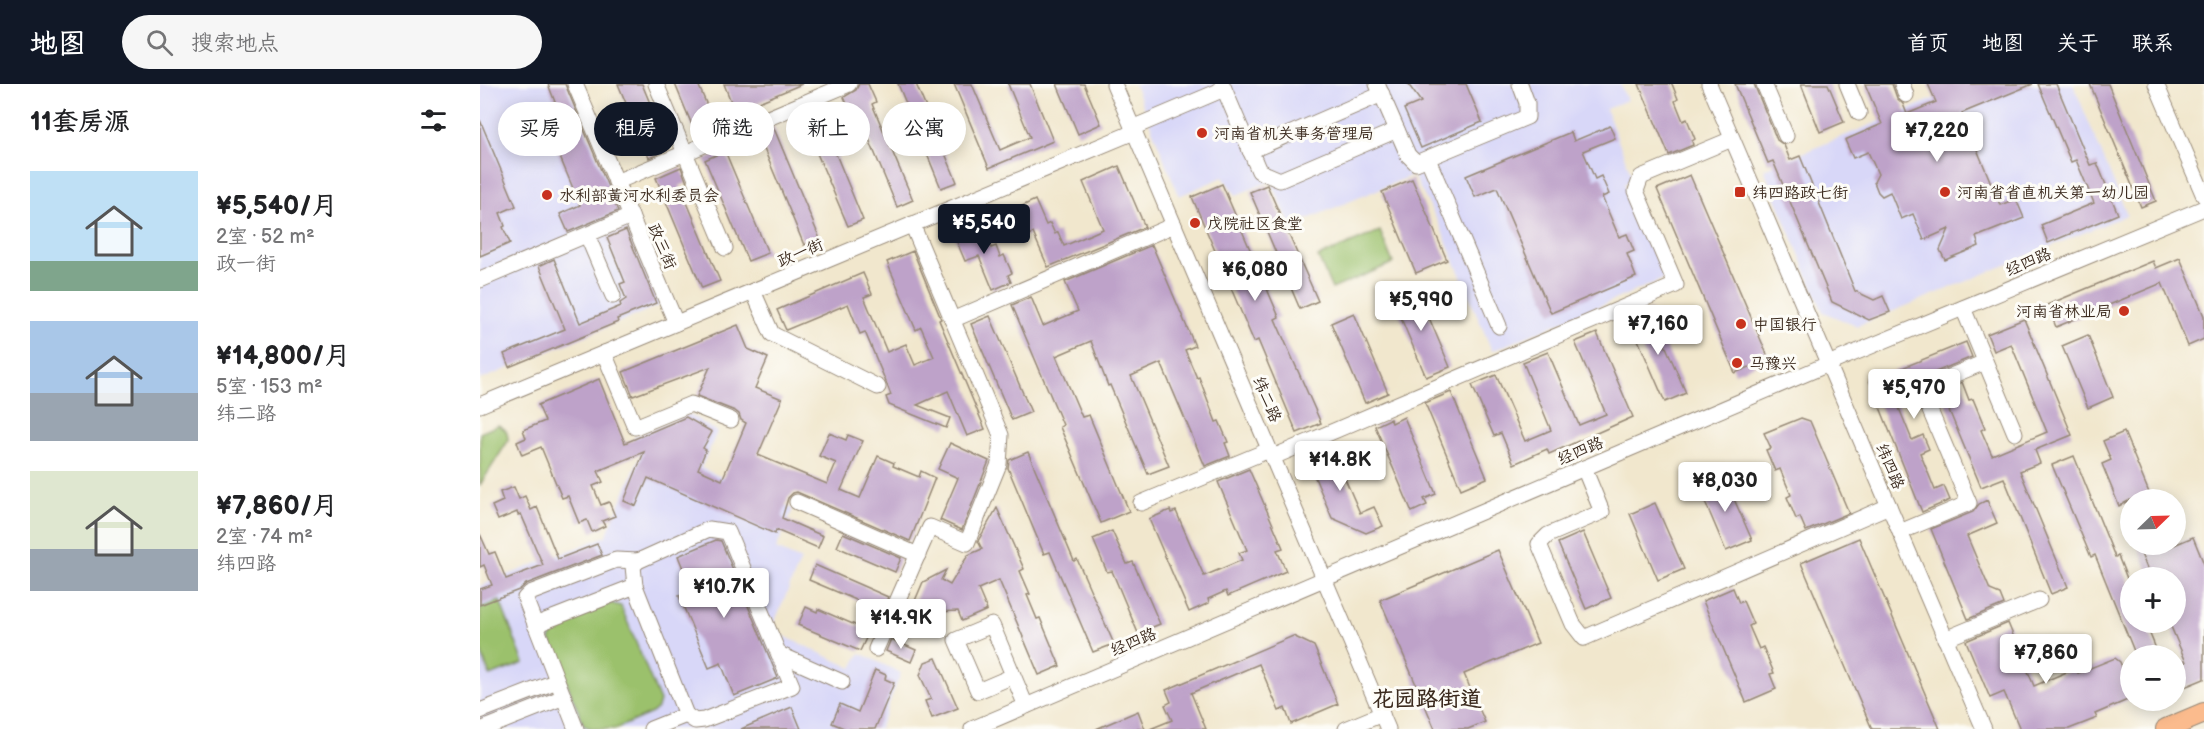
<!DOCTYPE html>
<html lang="zh">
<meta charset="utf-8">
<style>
body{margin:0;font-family:"Balsamiq Sans","LXGW WenKai TC",sans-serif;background:#f6f6f6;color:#202124;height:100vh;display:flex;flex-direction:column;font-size:22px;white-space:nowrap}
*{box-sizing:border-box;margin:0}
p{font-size:20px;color:#757577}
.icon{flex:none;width:33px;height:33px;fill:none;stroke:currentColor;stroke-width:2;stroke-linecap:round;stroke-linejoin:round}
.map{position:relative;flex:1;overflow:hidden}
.details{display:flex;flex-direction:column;background:#fff;width:480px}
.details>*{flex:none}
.guide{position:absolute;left:18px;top:18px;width:570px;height:54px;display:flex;gap:12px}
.needle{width:39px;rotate:67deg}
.tools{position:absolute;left:1640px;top:405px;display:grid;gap:12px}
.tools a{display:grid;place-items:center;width:66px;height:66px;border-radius:50%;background:#fff;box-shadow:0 3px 15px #0003;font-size:30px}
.price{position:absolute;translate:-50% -51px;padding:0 14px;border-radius:6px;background:#fff;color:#222;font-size:20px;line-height:39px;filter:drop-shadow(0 2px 3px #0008)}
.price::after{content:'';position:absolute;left:50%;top:36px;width:18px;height:14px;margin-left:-9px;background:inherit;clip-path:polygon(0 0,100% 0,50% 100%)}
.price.selected{background:#111827;color:#fff}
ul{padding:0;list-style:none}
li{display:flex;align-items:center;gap:18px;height:150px;padding:0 30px}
li span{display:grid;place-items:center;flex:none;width:168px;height:120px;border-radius:0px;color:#555}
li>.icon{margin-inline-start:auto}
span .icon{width:72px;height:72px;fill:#fffc;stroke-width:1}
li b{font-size:26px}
h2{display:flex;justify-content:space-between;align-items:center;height:72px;padding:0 30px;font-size:26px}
.pill{padding:0 21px;border-radius:27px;background:#fff;box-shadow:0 3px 15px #0003;font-size:21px;line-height:54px}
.pill.selected{background:#111827;color:#fff}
header{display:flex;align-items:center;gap:36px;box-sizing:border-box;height:84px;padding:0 30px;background:#111827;color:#fff}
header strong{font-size:28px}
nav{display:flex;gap:33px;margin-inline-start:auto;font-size:21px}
.search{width:420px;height:54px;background:#f6f6f6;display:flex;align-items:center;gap:15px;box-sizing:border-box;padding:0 21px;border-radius:33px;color:#757577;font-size:22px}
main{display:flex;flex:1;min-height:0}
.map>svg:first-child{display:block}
.built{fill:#d8d7f8}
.green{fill:#9bc16c;stroke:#6b7645;stroke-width:1.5}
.building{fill:#bea2c9}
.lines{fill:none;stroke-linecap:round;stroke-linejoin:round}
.minor-casing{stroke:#968876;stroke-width:17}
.major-casing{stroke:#968876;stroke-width:22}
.minor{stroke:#fff;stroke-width:15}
.major{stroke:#fbbb8d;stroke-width:20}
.poi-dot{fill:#c8321e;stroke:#fdfcf7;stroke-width:2}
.labels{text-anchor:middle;stroke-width:6;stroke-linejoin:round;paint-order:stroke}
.poi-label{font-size:16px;fill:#3b2a1e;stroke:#fdfcf7;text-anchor:start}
.street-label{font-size:16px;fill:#3b2a1e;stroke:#fdfcf7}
.district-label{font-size:22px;font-weight:bold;fill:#3b2a1e;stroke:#fdfcf7}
</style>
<header>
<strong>地图</strong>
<div class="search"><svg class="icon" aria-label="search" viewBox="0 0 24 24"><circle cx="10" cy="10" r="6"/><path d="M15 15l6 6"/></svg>搜索地点</div>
<nav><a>首页</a><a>地图</a><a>关于</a><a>联系</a></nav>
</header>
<main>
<section class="details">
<h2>11套房源<svg class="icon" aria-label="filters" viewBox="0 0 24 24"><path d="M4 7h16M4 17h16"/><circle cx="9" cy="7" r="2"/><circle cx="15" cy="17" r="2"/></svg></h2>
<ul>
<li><span style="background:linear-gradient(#bfe0f5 75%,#7fa58c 0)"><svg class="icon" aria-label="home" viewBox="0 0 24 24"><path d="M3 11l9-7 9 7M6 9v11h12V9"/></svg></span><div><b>¥5,540/月</b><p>2室 · 52 m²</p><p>政一街</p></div></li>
<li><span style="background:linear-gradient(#a9c7e8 60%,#9aa5b1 0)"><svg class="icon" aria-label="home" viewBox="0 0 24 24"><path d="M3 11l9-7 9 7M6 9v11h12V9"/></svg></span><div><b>¥14,800/月</b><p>5室 · 153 m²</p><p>纬二路</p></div></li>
<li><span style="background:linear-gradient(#dfe7d0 65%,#9aa5b1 0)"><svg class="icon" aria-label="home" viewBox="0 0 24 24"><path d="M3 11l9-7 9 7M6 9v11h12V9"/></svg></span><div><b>¥7,860/月</b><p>2室 · 74 m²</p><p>纬四路</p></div></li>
</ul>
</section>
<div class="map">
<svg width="1724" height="645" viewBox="0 0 1724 645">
<rect width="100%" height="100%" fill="#fdfcf7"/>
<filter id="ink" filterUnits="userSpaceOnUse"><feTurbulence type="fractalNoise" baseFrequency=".0167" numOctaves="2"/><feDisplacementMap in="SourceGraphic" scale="12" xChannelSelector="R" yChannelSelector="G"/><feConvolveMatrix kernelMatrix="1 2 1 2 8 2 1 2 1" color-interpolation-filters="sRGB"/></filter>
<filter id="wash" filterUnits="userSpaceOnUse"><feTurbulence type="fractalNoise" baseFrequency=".008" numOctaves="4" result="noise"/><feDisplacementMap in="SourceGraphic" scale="24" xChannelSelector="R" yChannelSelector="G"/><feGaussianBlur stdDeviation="1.35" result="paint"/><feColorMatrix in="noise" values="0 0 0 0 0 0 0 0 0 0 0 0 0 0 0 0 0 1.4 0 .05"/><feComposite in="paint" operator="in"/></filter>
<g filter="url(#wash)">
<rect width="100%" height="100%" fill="#f1e7cd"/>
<!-- built -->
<g class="built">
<polygon points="0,0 87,0 180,221 0,296"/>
<polygon points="654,0 1140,0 1147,16 1126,25 1153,95 1144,100 1186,194 1012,267 960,142 933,91 811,142 791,97 756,111 743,93 699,112"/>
<polygon points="1490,0 1593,0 1647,131 1377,242 1343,228 1284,85"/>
<polygon points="209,330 237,348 221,384 313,425 296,465 321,476 291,546 372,584 380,569 421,589 399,645 0,645 0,502 126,452 161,370 154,353"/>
</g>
<!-- green -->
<g class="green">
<polygon points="900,147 913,179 852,205 838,173"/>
<path d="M18 341C26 345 28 348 28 357L0 401V349Z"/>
<polygon points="20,517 44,579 10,592 0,565 0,524"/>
<polygon points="131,519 141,522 180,617 178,624 172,629 135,645 114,645 104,642 70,556 77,541"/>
</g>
<g id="blocks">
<!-- building -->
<g class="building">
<polygon points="68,0 85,0 138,127 88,148 80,130 100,121 62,30 77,23"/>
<polygon points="138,0 162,0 189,65 169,74"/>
<polygon points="195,0 218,0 237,45 217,53"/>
<polygon points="244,0 322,0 255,28"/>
<polygon points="379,0 388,0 396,18 392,20 433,116 417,123 377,26 371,29 364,13 376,6"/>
<polygon points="418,0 436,0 477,98 461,104"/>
<polygon points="474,0 492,0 520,66 550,53 528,0 550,0 573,57 509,84"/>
<polygon points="577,0 604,0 621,40 598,50"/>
<polygon points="928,0 986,0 1002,38 941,64 924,25 941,18"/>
<polygon points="1159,0 1192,0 1198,15 1195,17 1203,37 1207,35 1215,55 1212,57 1213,61 1189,71"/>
<polygon points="1255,0 1274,0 1297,56 1304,61 1310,76 1320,72 1375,207 1394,216 1403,212 1410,228 1389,236 1352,218 1293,77 1288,79"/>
<polygon points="1321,0 1348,0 1364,38 1340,48"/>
<polygon points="1385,0 1412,0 1417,14 1423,20 1427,30 1456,18 1448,0 1553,0 1482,29 1520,121 1536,115 1544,134 1496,153 1499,162 1465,176 1460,166 1469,145 1444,156 1433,130 1421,135 1410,108 1402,112 1398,108 1394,98 1398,90 1388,68 1373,74 1365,56 1402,40"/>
<polygon points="1558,0 1576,0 1610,81 1617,79 1638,130 1568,159 1561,141 1614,119 1596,76 1591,78"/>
<polygon points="1610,0 1628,0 1676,117 1661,123"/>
<polygon points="337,24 383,136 368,142 327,46 321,48 315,33"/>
<polygon points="0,36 36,122 20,129 25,142 23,143 30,159 0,172"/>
<polygon points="293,42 340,155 324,161 284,65 278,67 271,52"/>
<polygon points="1130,42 1135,54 1103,67 1115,95 1121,92 1129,110 1122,113 1139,153 1147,150 1154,167 1147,170 1156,193 1071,229 1017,104 995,113 986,92 1091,48 1094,57"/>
<polygon points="245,67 288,169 268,177 225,76"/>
<polygon points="639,82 665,143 568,183 553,149 540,154 529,128 555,116 566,141 570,139 575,150 578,148 584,162 623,145 603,98"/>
<polygon points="201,83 207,99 200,102 240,197 222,204 176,94"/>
<polygon points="1210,91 1289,275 1255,289 1177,105"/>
<polygon points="932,95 967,176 936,189 902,108"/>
<polygon points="742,100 799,233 795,235 841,339 817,349 778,256 774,258 712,113"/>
<polygon points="787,101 838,217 820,225 770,108"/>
<polygon points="501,139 511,164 516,162 520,173 524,171 532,189 528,191 531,198 513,206 499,172 485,177 474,151"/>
<polygon points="146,146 176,219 137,235 138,238 29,283 24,270 85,245 59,182 74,175 100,239 141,222 140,219 146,215 140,200 145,198 127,154"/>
<polygon points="672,161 715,262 705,266 717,294 719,293 736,338 739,337 748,358 745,359 750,372 725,382 681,279 651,292 689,382 668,390 630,301 628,302 611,257 576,272 602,333 609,331 649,427 621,439 580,343 583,341 532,221 551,213 563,242 598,227 585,198"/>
<polygon points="433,167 461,235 459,236 505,345 487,352 468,307 437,321 470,334 466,344 409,321 406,313 411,311 406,298 385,248 380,250 368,220 306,246 297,226 383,189 392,210 384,213 407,268 426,260 435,281 454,273 441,243 436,246 407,178"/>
<polygon points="1700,174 1724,232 1724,255 1708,262 1682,199 1576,243 1567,221 1673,177 1676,184"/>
<polygon points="936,203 970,283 946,293 912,213"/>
<polygon points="1170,226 1206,309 1185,318 1149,235"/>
<polygon points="874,229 908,309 885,319 851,239"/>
<polygon points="510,232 551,328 532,336 491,240"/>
<polygon points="1544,235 1592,351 1555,366 1560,379 1540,387 1588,503 1571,510 1524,394 1501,403 1461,307 1482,298 1489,316 1493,315 1505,344 1501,346 1512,371 1567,348 1531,260 1514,267 1507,250"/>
<polygon points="258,241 268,265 288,274 275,304 302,315 278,371 347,400 356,379 339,372 349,349 366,356 368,351 383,357 361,406 380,414 398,372 414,379 413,382 439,393 441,387 455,394 430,457 317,408 313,409 308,414 302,434 343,452 338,464 296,446 295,450 168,394 156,422 144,417 164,368 118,387 123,398 113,402 121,421 129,418 135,432 122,437 125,442 112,448 107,436 99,439 88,412 82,414 61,363 42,371 37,358 46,354 43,346 65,337 58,321 119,295 145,359 206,333 232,348 223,364 226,366 218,385 242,396 266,339 261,336 259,330 255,327 217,312 230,283 153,312 143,288"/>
<polygon points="1117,249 1153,333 1069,370 1067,365 1034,380 1021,349 1014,352 992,301 1016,291 1045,357 1071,346 1043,278 1068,268 1099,341 1126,330 1095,258"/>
<polygon points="1608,251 1633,313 1608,324 1582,262"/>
<polygon points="1486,258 1492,273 1443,293 1436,302 1414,312 1432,356 1443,351 1449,365 1440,369 1455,406 1464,402 1470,416 1442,428 1389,296 1405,290 1405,291"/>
<polygon points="971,308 1007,394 981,405 945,319"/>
<polygon points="924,333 956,410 944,415 947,421 932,428 895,342 910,335 912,339"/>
<polygon points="1321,334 1330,337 1369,429 1326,447 1320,433 1316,435 1307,413 1311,411 1300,385 1295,387 1286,366 1291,364 1284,349"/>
<polygon points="1644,348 1672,416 1650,416 1639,422 1622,380 1631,376 1623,357"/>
<polygon points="470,359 509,377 482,446 460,436 478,394 458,385"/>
<polygon points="850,360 880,429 894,423 903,442 886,449 852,434 825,370"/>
<polygon points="548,368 594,477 597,475 634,560 613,568 570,468 564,470 528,384 529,376"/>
<polygon points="1594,372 1635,473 1638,472 1650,502 1650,538 1665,538 1679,572 1656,572 1615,471 1611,473 1572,381"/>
<polygon points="769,385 803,464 797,466 806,487 748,512 746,507 728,515 729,519 709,528 669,435 690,426 691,429 696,427 724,492 762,476 759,469 767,466 738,398"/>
<polygon points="1243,390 1272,456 1246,467 1218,401"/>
<polygon points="34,403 39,415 45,412 51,426 57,423 78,475 117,460 122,471 46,500 39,506 0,521 0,505 12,501 4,481 0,483 0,450 9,470 15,468 26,495 63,481 41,430 38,431 37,428 18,436 12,422 23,417 20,408"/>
<polygon points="1507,416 1517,439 1487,452 1510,506 1520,510 1524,520 1488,535 1451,445 1493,428 1499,420"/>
<polygon points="1175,419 1204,485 1178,496 1150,430"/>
<polygon points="517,424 544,485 540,487 550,510 547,511 557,535 560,534 580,582 559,591 519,496 498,505 507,526 482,537 478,527 455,528 450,541 440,537 438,545 425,540 443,498 466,486 461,496 470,501 488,471 502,465 498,457"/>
<polygon points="632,447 647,480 653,478 680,540 658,549 632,487 627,488 613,455"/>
<polygon points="1103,448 1131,514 1106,525 1078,459"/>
<polygon points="363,449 421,474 415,488 357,463"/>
<polygon points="1713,453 1724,480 1724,595 1695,607 1695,582 1706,578 1689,538 1695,538 1695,494 1671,494 1657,460 1677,460 1680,467"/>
<polygon points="1379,454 1460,645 1392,645 1321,479"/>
<polygon points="236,456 241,457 298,594 254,612 241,579 229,584 199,512 212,507 198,472"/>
<polygon points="1018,466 1058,559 984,590 1005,638 988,645 955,645 900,516"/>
<polygon points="335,481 408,513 402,527 329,496"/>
<polygon points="1253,504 1259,519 1263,517 1273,540 1269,542 1279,565 1283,563 1294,589 1290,590 1296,605 1266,618 1223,517"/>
<polygon points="326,523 337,528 338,525 382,544 381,547 388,550 380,567 318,541"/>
<polygon points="1528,539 1554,602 1596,584 1598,589 1635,574 1640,578 1650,602 1650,615 1615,630 1617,634 1589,645 1540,645 1524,608 1510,614 1486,557"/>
<polygon points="813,552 834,562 858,620 811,640 805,624 799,627 779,580 711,609 726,645 670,645 692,636 685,621 691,618 686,606"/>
<polygon points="411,555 436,566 431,578 406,567"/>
<polygon points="456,574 478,624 452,634 445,617 451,615 440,591 445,578"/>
<polygon points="395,586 406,591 405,595 414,599 395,645 366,645 352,639 360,620 378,628"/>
<polygon points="312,623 321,645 261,645"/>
<polygon points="658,627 665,645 616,645"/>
</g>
</g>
</g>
<g filter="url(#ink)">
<use href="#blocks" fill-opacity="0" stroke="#968876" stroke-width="1.5"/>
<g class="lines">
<defs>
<g id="minor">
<polyline points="95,0 196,239"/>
<polyline points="176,0 245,164"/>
<polyline points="634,0 908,645"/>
<polyline points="742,0 779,87 800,96 917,46"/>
<polyline points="897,0 928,71 936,79 1047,33 1047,19 1040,0"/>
<polyline points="1229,0 1504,645"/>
<polyline points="1284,0 1306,52"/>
<polyline points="1367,0 1379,29"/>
<polyline points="1422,0 1426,11"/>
<polyline points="1676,0 1724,112"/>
<polyline points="652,44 744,5"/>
<polyline points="770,67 902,10"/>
<polyline points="948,75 1019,242"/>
<polyline points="136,98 369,0"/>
<polyline points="107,151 133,212"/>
<polyline points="0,196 151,132"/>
<polyline points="273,207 292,250 398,303"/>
<polyline points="1483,224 1535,349"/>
<polyline points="472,236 694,141"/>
<polyline points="124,269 155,343 211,320 251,336"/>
<polyline points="0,321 654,48"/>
<polyline points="793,373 1196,201 1156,107 1161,93 1252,55"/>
<polyline points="1104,384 1122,428 1068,451 1059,460 1093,540 1104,554 1409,422"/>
<polyline points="317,418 438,471"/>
<polyline points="661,419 789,366"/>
<polyline points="1420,448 1489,419 1443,310 1447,302 1505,278"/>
<polyline points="155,502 153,482 158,477 229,445 248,448 312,602 224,636 215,637 206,631"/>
<polyline points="55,541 155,502 206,631 171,645"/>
<polyline points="1465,555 1559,516"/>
<polyline points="396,565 450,443 487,459 519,380 521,351 432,140"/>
<polyline points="299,570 362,598"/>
<polyline points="533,592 498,607 476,556 512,541 546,622"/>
<polyline points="0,627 77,597"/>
<polyline points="3,645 84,613"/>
<polyline points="96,645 45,514 50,509 136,476 158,477"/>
<polyline points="492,645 1367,272 1724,124"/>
<polyline points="866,645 902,630"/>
</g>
<polyline id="major" points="1686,645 1724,629"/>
</defs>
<!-- minor casing -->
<use href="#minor" class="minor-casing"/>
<!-- major casing -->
<use href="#major" class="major-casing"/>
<!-- minor -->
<use href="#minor" class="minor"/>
<!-- major -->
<use href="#major" class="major"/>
</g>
</g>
<!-- markers -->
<g class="poi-dot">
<circle cx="722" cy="49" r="6"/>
<rect x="1254" y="102" width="12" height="12" rx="3"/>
<circle cx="1465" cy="108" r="6"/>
<circle cx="67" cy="111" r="6"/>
<circle cx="715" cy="139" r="6"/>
<circle cx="1644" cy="227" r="6"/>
<circle cx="1261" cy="240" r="6"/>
<circle cx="1257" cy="279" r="6"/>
</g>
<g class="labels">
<!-- poi labels -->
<g class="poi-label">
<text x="734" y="55">河南省机关事务管理局</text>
<text x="1272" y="114">纬四路政七街</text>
<text x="1477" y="114">河南省省直机关第一幼儿园</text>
<text x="79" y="117">水利部黄河水利委员会</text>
<text x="727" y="145">戊院社区食堂</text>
<text x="1632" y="233" text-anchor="end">河南省林业局</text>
<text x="1273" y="246">中国银行</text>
<text x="1269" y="285">马豫兴</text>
</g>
<!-- street labels -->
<g class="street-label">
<text transform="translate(183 162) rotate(67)" y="6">政三街</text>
<text transform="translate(320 168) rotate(-23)" y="6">政一街</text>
<text transform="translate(1548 177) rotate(-23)" y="6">经四路</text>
<text transform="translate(788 315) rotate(67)" y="6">纬二路</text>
<text transform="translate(1100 366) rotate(-23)" y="6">经四路</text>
<text transform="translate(1411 382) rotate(67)" y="6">纬四路</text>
<text transform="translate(653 557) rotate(-23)" y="6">经四路</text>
</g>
<!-- district labels -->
<g class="district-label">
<text x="947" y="622">花园路街道</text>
</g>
</g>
</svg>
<div class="tools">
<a><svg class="needle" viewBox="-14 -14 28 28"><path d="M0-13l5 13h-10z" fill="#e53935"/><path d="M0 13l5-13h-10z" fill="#757577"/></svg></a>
<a>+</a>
<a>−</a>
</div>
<b class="price" style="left:1457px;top:79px">¥7,220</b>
<b class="price selected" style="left:504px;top:171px">¥5,540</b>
<b class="price" style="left:775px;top:218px">¥6,080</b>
<b class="price" style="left:941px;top:248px">¥5,990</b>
<b class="price" style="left:1178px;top:272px">¥7,160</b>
<b class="price" style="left:1434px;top:336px">¥5,970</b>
<b class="price" style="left:860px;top:408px">¥14.8K</b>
<b class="price" style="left:1245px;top:429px">¥8,030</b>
<b class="price" style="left:244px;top:535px">¥10.7K</b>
<b class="price" style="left:421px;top:566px">¥14.9K</b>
<b class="price" style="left:1566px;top:601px">¥7,860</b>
<div class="guide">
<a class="pill">买房</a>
<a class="pill selected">租房</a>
<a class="pill">筛选</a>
<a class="pill">新上</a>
<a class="pill">公寓</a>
</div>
</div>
</main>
